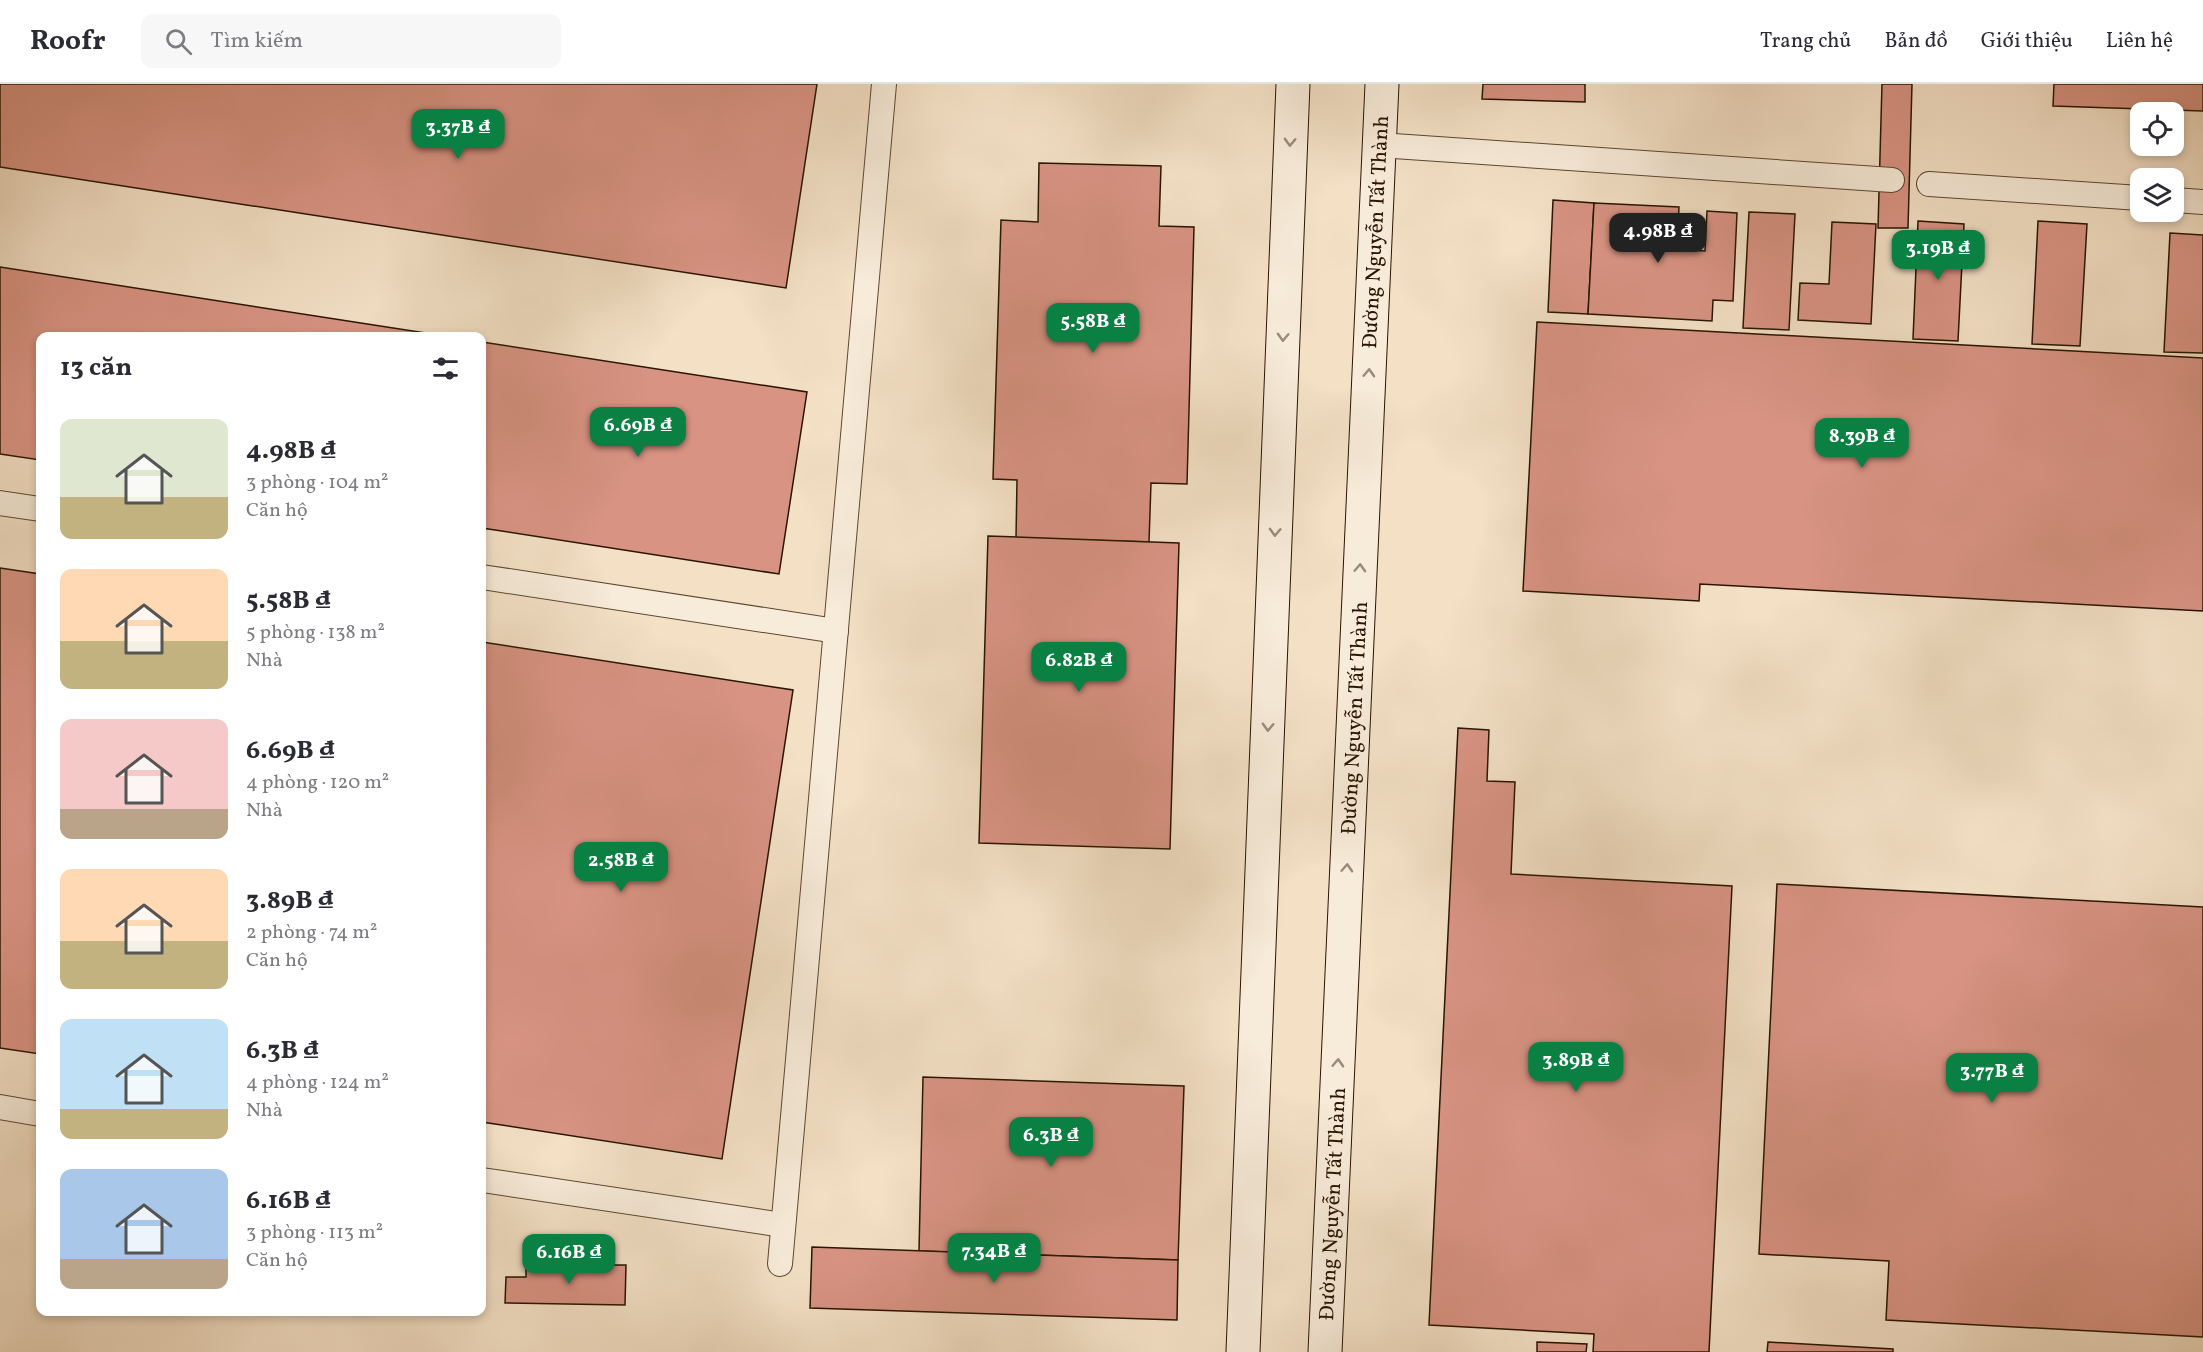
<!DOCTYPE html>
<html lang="vi">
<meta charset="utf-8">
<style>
body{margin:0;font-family:Vollkorn,serif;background:#f7f7f7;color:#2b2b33;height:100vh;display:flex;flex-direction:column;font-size:22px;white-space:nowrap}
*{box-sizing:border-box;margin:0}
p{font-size:20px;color:#7c7c81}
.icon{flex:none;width:33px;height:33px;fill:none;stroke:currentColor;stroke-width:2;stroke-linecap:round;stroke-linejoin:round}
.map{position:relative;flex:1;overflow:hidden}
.side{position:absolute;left:36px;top:248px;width:450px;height:984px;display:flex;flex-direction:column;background:#fff;border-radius:12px;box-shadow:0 3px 9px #0003}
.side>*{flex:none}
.tools{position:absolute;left:2130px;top:18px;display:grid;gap:12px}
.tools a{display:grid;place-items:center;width:54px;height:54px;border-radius:12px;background:#fff;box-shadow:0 3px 9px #0003;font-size:30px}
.price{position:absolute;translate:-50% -51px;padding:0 14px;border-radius:12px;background:#0b8043;color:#fff;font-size:20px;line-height:39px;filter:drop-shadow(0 2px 3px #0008)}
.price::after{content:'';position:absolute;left:50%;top:36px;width:18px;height:14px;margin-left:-9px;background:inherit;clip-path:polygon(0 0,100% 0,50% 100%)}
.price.current{background:#222;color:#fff}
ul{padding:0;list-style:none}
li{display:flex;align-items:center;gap:18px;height:150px;padding:0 24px}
li span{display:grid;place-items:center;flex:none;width:168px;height:120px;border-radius:12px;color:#555}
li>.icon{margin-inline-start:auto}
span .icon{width:72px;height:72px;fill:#fffc;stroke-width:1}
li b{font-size:26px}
h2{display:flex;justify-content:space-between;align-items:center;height:72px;padding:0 24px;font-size:26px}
header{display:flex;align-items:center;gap:36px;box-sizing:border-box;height:84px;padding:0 30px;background:#fff;border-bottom:2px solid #e1e1e2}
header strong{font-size:28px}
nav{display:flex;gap:33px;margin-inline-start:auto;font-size:21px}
.search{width:420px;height:54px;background:#f7f7f7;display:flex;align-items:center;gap:15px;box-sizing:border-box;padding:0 21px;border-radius:12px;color:#7c7c81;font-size:22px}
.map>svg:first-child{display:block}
.building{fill:#d89383;stroke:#291500;stroke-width:1.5}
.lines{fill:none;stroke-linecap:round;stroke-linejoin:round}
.service-casing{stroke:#5c4831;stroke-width:26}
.secondary-casing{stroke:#291500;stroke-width:35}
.service{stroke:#f7ebd9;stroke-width:24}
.secondary{stroke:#f7ebd9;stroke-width:33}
.oneway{stroke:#9a8b77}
.labels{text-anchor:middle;stroke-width:4.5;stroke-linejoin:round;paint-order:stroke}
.street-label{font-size:21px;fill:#291500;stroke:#f7ebd9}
</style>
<header>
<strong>Roofr</strong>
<div class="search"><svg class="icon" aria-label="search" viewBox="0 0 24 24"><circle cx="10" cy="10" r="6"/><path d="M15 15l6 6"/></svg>Tìm kiếm</div>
<nav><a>Trang chủ</a><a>Bản đồ</a><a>Giới thiệu</a><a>Liên hệ</a></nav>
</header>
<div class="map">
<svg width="2203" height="1268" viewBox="0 0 2203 1268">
<rect width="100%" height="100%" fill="#f3e0c5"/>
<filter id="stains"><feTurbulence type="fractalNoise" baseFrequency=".00333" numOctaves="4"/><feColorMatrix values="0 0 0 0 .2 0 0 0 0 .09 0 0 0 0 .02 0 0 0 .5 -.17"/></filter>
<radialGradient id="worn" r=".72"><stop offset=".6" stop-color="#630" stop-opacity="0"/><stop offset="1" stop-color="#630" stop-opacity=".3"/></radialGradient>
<!-- building -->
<g class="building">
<polygon points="0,0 817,0 786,204 0,83"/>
<polygon points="1483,0 1585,0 1585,18 1482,15"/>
<polygon points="1882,0 1912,0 1908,144 1878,144"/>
<polygon points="2054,0 2203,0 2203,27 2053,22"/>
<polygon points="1039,79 1161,82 1159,142 1194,143 1187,400 1151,399 1149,458 1016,454 1017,396 993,395 1001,136 1038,138"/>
<polygon points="1553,116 1594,119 1588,230 1548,228"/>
<polygon points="1594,119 1679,123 1677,165 1705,167 1707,127 1737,129 1733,217 1713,216 1712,237 1588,230"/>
<polygon points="1749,128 1795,130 1789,246 1743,244"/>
<polygon points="1918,137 1964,140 1958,257 1913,255"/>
<polygon points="2038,137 2087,140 2080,262 2032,260"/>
<polygon points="1832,138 1876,140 1871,240 1798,236 1800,199 1829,200"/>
<polygon points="2170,149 2203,151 2203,269 2164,268"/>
<polygon points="0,183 445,252 40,252 40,376 0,370"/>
<polygon points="1537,238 2203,274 2203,527 1700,500 1699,517 1523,507"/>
<polygon points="482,258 807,308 779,490 482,444"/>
<polygon points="988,452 1179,459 1170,765 979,759"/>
<polygon points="0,484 40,490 40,970 0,964"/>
<polygon points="482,558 793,606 722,1075 482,1038"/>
<polygon points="1458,644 1489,646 1487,697 1515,698 1511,790 1732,802 1709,1268 1593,1268 1594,1250 1429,1241"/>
<polygon points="1777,800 2203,823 2203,1253 1886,1236 1889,1177 1759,1170"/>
<polygon points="923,993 1184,1002 1178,1176 919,1167"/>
<polygon points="812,1163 1178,1176 1177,1236 810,1224"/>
<polygon points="526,1181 626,1181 625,1221 505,1219 506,1193 526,1193"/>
<polygon points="1537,1258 1587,1260 1586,1268 1537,1268"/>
<polygon points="1768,1258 1893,1265 1893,1268 1767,1268"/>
</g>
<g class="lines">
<defs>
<g id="service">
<polyline points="1379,61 1892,96"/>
<polyline points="1929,100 2140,114"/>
<polyline points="2174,116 2203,118"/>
<polyline points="0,419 40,425"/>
<polyline points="482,493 836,547"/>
<polyline points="0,1023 40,1030"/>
<polyline points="482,1096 783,1141"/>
<polyline points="780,1180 884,0"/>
</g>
<g id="secondary">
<polyline points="1243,1268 1293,0"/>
<polyline points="1325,1268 1382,0"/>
</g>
</defs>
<!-- service casing -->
<use href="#service" class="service-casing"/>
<!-- secondary casing -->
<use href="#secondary" class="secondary-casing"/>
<!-- service -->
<use href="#service" class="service"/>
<!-- secondary -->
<use href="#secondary" class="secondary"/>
</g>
<!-- one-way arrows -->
<defs><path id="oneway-chevron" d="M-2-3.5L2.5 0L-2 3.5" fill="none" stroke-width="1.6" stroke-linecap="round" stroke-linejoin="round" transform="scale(1.5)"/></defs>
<g class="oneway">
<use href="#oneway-chevron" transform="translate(1290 58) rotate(92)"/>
<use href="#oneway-chevron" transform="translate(1283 253) rotate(92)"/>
<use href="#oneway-chevron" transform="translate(1369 289) rotate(-87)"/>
<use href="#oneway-chevron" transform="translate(1275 448) rotate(92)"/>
<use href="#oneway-chevron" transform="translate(1360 484) rotate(-87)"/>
<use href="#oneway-chevron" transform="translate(1268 643) rotate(92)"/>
<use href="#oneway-chevron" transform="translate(1347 784) rotate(-87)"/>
<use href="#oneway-chevron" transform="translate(1338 979) rotate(-87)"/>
</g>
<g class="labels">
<!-- street labels -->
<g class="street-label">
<text transform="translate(1375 148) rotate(-87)" y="7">Đường Nguyễn Tất Thành</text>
<text transform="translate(1354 634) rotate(-87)" y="7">Đường Nguyễn Tất Thành</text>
<text transform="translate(1332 1120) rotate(-87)" y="7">Đường Nguyễn Tất Thành</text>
</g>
</g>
<rect width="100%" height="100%" filter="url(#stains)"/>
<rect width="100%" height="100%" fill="url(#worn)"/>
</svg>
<div class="tools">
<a><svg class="icon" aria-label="locate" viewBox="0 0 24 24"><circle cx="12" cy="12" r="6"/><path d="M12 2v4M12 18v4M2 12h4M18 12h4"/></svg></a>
<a><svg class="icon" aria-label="layers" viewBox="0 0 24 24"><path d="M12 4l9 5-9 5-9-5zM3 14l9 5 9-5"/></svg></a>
</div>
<b class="price" style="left:458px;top:76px">3.37B ₫</b>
<b class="price current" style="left:1658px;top:180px">4.98B ₫</b>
<b class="price" style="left:1938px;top:197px">3.19B ₫</b>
<b class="price" style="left:1093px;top:270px">5.58B ₫</b>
<b class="price" style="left:638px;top:374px">6.69B ₫</b>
<b class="price" style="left:1862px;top:385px">8.39B ₫</b>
<b class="price" style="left:1079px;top:609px">6.82B ₫</b>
<b class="price" style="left:621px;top:809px">2.58B ₫</b>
<b class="price" style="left:1576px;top:1009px">3.89B ₫</b>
<b class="price" style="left:1992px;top:1020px">3.77B ₫</b>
<b class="price" style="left:1051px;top:1084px">6.3B ₫</b>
<b class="price" style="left:994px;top:1200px">7.34B ₫</b>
<b class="price" style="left:569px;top:1201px">6.16B ₫</b>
<section class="side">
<h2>13 căn<svg class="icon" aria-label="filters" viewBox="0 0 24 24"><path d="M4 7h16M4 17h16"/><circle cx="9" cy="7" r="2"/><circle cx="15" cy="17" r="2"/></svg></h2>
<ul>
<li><span style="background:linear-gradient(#dfe7d0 65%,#c2b280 0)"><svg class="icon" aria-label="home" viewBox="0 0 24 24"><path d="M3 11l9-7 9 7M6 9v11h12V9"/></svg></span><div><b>4.98B ₫</b><p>3 phòng · 104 m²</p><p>Căn hộ</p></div></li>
<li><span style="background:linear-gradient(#ffd9b3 60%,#c2b280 0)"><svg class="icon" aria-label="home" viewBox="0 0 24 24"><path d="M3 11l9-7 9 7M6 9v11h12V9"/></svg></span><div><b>5.58B ₫</b><p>5 phòng · 138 m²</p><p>Nhà</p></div></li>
<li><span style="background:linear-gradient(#f6c9c9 75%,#b9a48a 0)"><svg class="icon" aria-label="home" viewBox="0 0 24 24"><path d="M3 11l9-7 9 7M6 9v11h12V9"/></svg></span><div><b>6.69B ₫</b><p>4 phòng · 120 m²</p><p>Nhà</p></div></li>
<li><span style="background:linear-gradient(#ffd9b3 60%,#c2b280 0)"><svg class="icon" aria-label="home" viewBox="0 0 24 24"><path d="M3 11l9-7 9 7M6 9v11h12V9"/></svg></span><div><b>3.89B ₫</b><p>2 phòng · 74 m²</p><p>Căn hộ</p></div></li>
<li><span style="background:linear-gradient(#bfe0f5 75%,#c2b280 0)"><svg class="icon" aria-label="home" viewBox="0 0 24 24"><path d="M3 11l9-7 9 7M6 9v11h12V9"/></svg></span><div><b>6.3B ₫</b><p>4 phòng · 124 m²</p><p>Nhà</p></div></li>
<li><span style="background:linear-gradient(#a9c7e8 75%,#b9a48a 0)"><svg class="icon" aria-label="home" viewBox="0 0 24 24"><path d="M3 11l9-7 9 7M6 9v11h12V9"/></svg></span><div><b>6.16B ₫</b><p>3 phòng · 113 m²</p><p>Căn hộ</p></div></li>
</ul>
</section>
</div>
